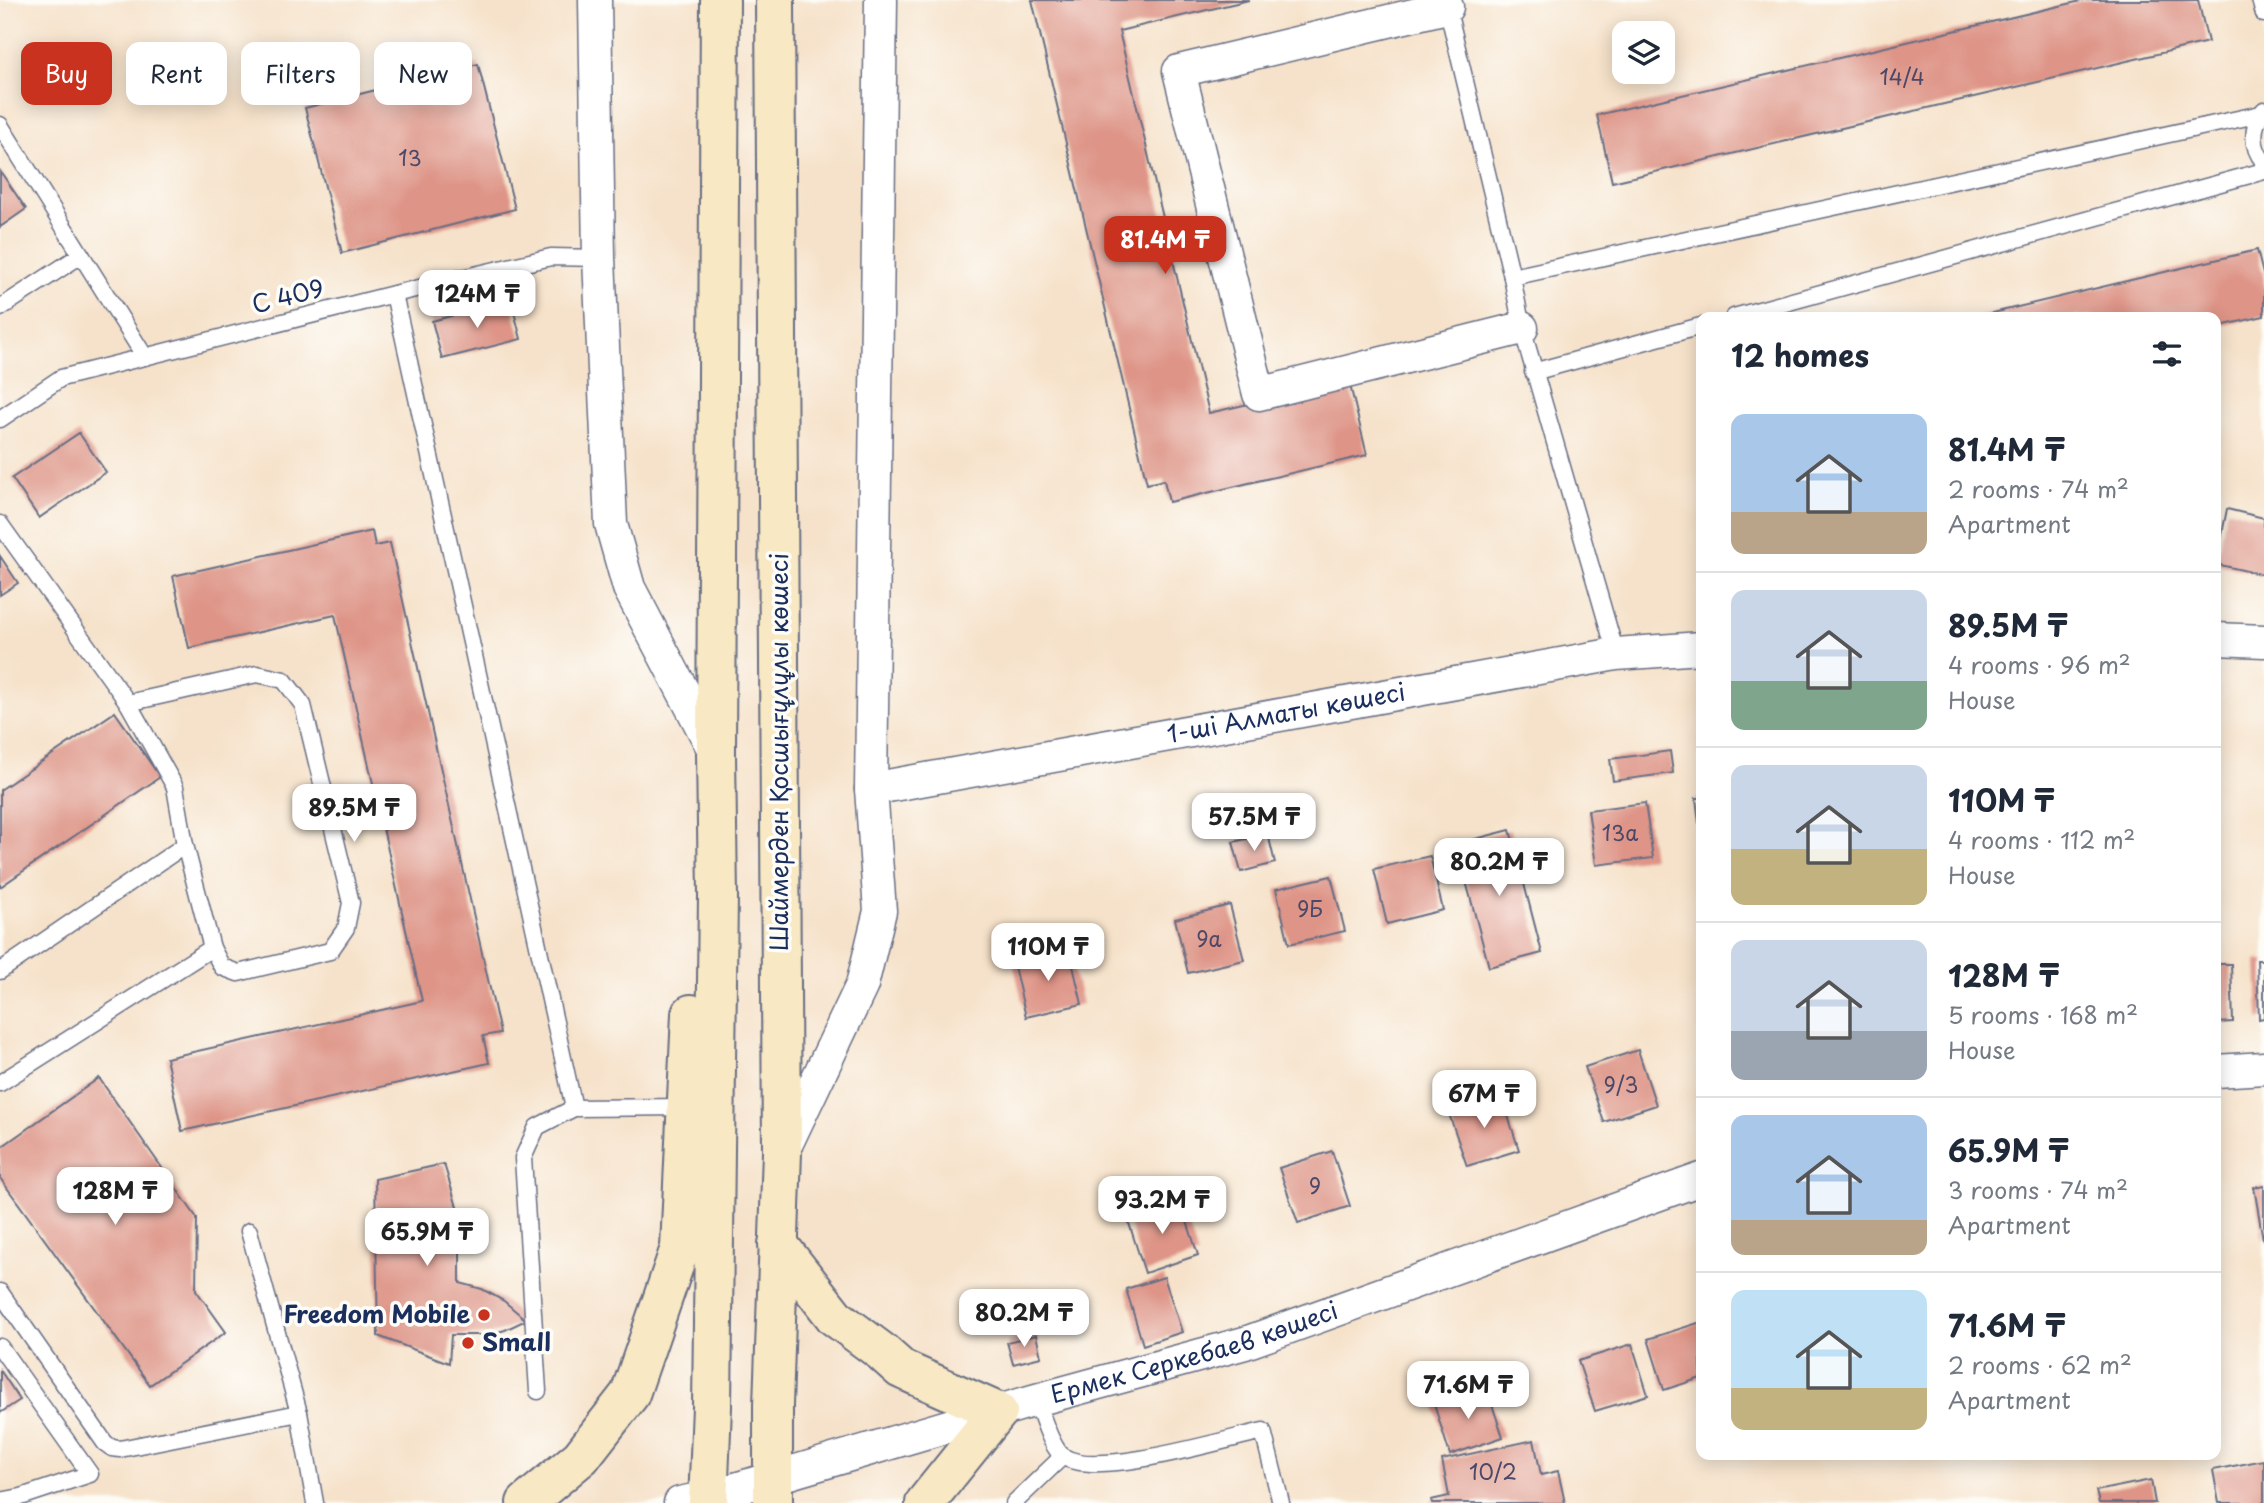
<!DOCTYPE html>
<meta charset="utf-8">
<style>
body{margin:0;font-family:"Playpen Sans",sans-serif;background:#f6f6f7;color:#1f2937;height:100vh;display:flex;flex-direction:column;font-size:26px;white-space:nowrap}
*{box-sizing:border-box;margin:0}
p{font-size:23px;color:#747a83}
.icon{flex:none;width:38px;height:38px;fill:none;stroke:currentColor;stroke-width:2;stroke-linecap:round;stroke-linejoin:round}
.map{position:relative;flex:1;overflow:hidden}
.drawer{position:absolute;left:1696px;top:312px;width:525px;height:1148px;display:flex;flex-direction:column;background:#fff;border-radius:14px;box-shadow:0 4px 18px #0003}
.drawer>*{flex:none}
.banner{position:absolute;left:21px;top:42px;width:665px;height:63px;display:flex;gap:14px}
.controls{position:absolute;left:1612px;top:21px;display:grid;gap:14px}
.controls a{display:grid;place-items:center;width:63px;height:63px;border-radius:14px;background:#fff;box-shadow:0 4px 18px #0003;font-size:35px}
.price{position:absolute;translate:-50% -60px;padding:0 16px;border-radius:14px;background:#fff;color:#222;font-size:23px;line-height:46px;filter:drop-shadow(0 2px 4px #0008)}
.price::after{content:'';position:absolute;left:50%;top:42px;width:21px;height:16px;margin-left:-10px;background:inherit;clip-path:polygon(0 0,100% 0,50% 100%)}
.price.selected{background:#c8321e;color:#fff}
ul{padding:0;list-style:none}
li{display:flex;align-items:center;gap:21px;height:175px;padding:0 35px}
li+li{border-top:2px solid #e0e1e3}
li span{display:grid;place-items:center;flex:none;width:196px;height:140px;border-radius:14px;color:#555}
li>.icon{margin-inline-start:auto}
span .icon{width:84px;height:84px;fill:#fffc;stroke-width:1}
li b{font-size:30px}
h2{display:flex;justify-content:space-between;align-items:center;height:84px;padding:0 35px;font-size:30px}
.tag{padding:0 24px;border-radius:14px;background:#fff;box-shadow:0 4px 18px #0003;font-size:24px;line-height:63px}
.tag.selected{background:#c8321e;color:#fff}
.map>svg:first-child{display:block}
.building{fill:#de9487}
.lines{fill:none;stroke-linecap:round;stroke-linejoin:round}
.service-casing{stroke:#686e84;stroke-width:19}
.minor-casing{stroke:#686e84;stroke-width:35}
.secondary-casing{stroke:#686e84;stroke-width:42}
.service{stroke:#fff;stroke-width:16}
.minor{stroke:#fff;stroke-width:32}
.secondary{stroke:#f8e8c3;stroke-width:38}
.poi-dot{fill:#c8321e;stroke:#fdfcf7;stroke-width:2.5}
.labels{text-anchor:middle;stroke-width:7;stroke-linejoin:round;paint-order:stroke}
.number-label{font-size:21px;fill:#4c4868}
.street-label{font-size:24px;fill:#1b2f5e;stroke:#fdfcf7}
.poi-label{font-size:24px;font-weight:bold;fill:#1b2f5e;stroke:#fdfcf7;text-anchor:end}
</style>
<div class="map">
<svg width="2264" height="1503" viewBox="0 0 2264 1503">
<rect width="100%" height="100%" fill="#fdfcf7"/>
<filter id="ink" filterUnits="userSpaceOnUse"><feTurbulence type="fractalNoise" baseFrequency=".0143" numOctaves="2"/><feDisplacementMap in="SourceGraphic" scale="14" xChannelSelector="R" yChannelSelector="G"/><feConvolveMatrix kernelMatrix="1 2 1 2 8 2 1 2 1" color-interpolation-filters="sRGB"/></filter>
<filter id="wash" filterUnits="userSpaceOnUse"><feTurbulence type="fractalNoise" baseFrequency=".00686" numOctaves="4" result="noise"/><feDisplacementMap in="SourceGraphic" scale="28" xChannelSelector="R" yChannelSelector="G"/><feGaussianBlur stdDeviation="1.57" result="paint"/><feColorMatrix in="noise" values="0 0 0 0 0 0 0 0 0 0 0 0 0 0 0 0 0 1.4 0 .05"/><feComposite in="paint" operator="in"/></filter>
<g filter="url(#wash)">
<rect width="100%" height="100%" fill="#f6e2ca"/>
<g id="blocks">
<!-- building -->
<g class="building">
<polygon points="1032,0 1249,0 1119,31 1209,413 1349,381 1367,455 1169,502 1164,480 1147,484"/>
<polygon points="2085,0 2198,0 2208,42 1612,182 1597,115"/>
<polygon points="478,64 515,209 342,253 305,108"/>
<polygon points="0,171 26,209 0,227"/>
<polygon points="2257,250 2264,278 2264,316 2216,327 2216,317 1976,317"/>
<polygon points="511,300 521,339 442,359 432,321"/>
<polygon points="79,433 106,472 39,518 12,478"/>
<polygon points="2227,509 2264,518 2264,575 2216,564"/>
<polygon points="372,531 375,546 390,543 500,1033 483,1036 489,1063 182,1131 166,1058 422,1001 335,615 189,648 173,576"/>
<polygon points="0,556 18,583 0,595"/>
<polygon points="115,712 160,777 0,887 0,790"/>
<polygon points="1670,751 1673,773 1613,781 1610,759"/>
<polygon points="1696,798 1701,798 1701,823 1699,823"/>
<polygon points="1645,803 1653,858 1596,865 1588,810"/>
<polygon points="1510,830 1542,953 1489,967 1456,844"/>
<polygon points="1268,834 1275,863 1241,872 1233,842"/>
<polygon points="1430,856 1443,910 1387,924 1374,869"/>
<polygon points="1331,876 1345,931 1289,944 1276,889"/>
<polygon points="1230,905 1244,960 1188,973 1175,919"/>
<polygon points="1069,949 1082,1004 1026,1017 1013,962"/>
<polygon points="2257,960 2264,960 2264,1018 2259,1019"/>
<polygon points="2216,964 2231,964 2233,1022 2216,1023"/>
<polygon points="1638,1050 1656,1105 1604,1122 1585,1067"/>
<polygon points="99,1078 197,1218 196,1290 226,1332 150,1385 0,1178 0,1148"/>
<polygon points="1501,1094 1519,1150 1467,1166 1448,1111"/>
<polygon points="1332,1151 1350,1206 1298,1223 1279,1168"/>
<polygon points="444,1164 460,1217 460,1283 482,1289 504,1301 526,1320 505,1330 487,1335 451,1335 449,1363 378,1336 375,1179"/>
<polygon points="2264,1185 2264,1240 2263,1240 2254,1187"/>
<polygon points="1180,1200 1198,1255 1145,1273 1127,1217"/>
<polygon points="1164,1277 1182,1332 1143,1345 1126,1289"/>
<polygon points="1701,1322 1701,1378 1664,1390 1648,1339"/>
<polygon points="1036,1335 1041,1357 1013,1364 1007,1342"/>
<polygon points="1632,1344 1648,1395 1595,1411 1578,1361"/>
<polygon points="0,1370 20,1400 0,1413"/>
<polygon points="1486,1387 1503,1437 1450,1455 1434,1404"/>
<polygon points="1534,1440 1541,1475 1558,1471 1565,1503 1432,1503 1431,1500 1449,1496 1442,1460"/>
<polygon points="2264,1460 2264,1503 2219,1503 2213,1470"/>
<polygon points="2151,1480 2155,1503 2099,1503 2096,1491"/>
</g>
</g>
</g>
<g filter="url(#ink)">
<use href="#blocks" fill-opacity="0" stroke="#686e84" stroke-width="2"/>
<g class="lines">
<defs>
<g id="service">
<polyline points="2260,0 2264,14"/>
<polyline points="1446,2 1512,277 1522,328 1616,654"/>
<path d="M2264 110C2251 126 2251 147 2264 162"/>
<polyline points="0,125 145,357"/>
<polyline points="1512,277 2261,114"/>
<polyline points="394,294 574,1108"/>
<polyline points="0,308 81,255"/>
<polyline points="1734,317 2264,171"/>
<polyline points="1533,372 1701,326"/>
<polyline points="0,419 61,378 394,294 551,257 599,258"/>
<polyline points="0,524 128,703 175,787 185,845 0,971"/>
<polyline points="128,703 257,674 284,680 303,705 351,903 346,928 330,951 238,973 222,967 212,948"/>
<polyline points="0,1083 212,948 185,845"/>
<polyline points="249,1231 299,1413 315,1503"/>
<polyline points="0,1292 105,1443 112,1448 120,1449 299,1413"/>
<polyline points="0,1347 90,1474 21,1497 0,1501"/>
<polyline points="538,1391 523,1158 537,1127 574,1108 688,1107"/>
<path d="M1036 1400C1042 1414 1051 1449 1064 1457 1098 1478 1223 1440 1263 1431L1281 1503"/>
<polyline points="1014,1503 1063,1456"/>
</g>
<g id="minor">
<polyline points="595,0 599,258 611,524 629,588 716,754"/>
<polyline points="1447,7 1179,71 1259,394 1522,328"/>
<polyline points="2216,639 2264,641"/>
<path id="s1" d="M871 789 1616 654 1701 648"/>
<polyline points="2216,1071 2264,1068"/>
<polyline points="783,1151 862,985 880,911 871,789 881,0"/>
<path id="s2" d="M680 1503 708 1497 1036 1400 1245 1343 1701 1179"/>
</g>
<g id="secondary">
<polyline points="778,1244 835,1317 882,1352 901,1369 998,1412 925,1503"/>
<polyline points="526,1503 581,1457 630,1394 680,1248 691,1014"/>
<polyline points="708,1503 712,1407 718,896 716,754 720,0"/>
<polyline points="773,1503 773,1405 782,1152 775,0"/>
</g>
</defs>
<!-- service casing -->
<use href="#service" class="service-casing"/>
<!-- minor casing -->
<use href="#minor" class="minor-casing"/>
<!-- secondary casing -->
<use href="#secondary" class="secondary-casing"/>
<!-- service -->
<use href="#service" class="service"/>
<!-- minor -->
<use href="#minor" class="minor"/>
<!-- secondary -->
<use href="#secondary" class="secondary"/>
</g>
</g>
<!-- markers -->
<g class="poi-dot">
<circle cx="484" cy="1315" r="7"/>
<circle cx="468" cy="1343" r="7"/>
</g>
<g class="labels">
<!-- number labels -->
<g class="number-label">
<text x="1902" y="85">14/4</text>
<text x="410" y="166">13</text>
<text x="1620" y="841">13а</text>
<text x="1310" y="917">9Б</text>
<text x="1209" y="947">9а</text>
<text x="1621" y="1093">9/3</text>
<text x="1315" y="1194">9</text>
<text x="1493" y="1480">10/2</text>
</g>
<!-- street labels -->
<g class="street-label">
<text transform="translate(288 297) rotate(-14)" y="8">С 409</text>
<text dy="8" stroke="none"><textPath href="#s1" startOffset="422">1-ші Алматы көшесі</textPath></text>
<text transform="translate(780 752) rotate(-90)" y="8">Шаймерден Қосшығұлұлы көшесі</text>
<text dy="8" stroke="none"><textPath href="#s2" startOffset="536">Ермек Серкебаев көшесі</textPath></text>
</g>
<!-- poi labels -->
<g class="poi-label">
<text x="470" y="1323">Freedom Mobile</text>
<text x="482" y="1351" text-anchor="start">Small</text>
</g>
</g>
</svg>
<div class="controls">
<a><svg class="icon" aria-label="layers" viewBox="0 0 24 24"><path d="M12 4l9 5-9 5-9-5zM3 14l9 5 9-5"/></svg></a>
</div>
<b class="price selected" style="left:1165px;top:276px">81.4M ₸</b>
<b class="price" style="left:477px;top:330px">124M ₸</b>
<b class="price" style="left:354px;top:844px">89.5M ₸</b>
<b class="price" style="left:1254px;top:853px">57.5M ₸</b>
<b class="price" style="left:1499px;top:898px">80.2M ₸</b>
<b class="price" style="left:1048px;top:983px">110M ₸</b>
<b class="price" style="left:1484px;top:1130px">67M ₸</b>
<b class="price" style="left:115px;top:1227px">128M ₸</b>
<b class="price" style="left:1162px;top:1236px">93.2M ₸</b>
<b class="price" style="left:427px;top:1268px">65.9M ₸</b>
<b class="price" style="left:1024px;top:1349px">80.2M ₸</b>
<b class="price" style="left:1468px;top:1421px">71.6M ₸</b>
<div class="banner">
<a class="tag selected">Buy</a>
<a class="tag">Rent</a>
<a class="tag">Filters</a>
<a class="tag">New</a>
</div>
<section class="drawer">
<h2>12 homes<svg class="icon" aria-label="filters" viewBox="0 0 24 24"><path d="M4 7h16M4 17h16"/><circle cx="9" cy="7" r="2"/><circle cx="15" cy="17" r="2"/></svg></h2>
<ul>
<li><span style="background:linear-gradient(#a9c7e8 70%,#b9a48a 0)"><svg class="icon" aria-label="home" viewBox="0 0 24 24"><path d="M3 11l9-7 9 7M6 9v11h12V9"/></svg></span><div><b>81.4M ₸</b><p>2 rooms · 74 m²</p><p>Apartment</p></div></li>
<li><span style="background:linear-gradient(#c9d6e8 65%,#7fa58c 0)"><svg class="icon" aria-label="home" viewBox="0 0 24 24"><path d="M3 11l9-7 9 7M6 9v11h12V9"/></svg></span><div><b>89.5M ₸</b><p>4 rooms · 96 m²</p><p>House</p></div></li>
<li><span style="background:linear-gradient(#c9d6e8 60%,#c2b280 0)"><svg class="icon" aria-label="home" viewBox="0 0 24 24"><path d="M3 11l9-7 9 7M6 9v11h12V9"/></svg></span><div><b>110M ₸</b><p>4 rooms · 112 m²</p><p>House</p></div></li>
<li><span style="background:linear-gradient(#c9d6e8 65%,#9aa5b1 0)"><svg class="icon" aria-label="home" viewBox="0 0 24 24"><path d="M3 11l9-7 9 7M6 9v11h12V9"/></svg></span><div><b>128M ₸</b><p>5 rooms · 168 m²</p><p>House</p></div></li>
<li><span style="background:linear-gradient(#a9c7e8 75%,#b9a48a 0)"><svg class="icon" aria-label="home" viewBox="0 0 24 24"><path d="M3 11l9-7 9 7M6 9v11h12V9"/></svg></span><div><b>65.9M ₸</b><p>3 rooms · 74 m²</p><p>Apartment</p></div></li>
<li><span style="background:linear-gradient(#bfe0f5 70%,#c2b280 0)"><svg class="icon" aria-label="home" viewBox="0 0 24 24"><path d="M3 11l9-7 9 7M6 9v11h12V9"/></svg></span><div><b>71.6M ₸</b><p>2 rooms · 62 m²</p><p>Apartment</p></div></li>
</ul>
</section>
</div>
